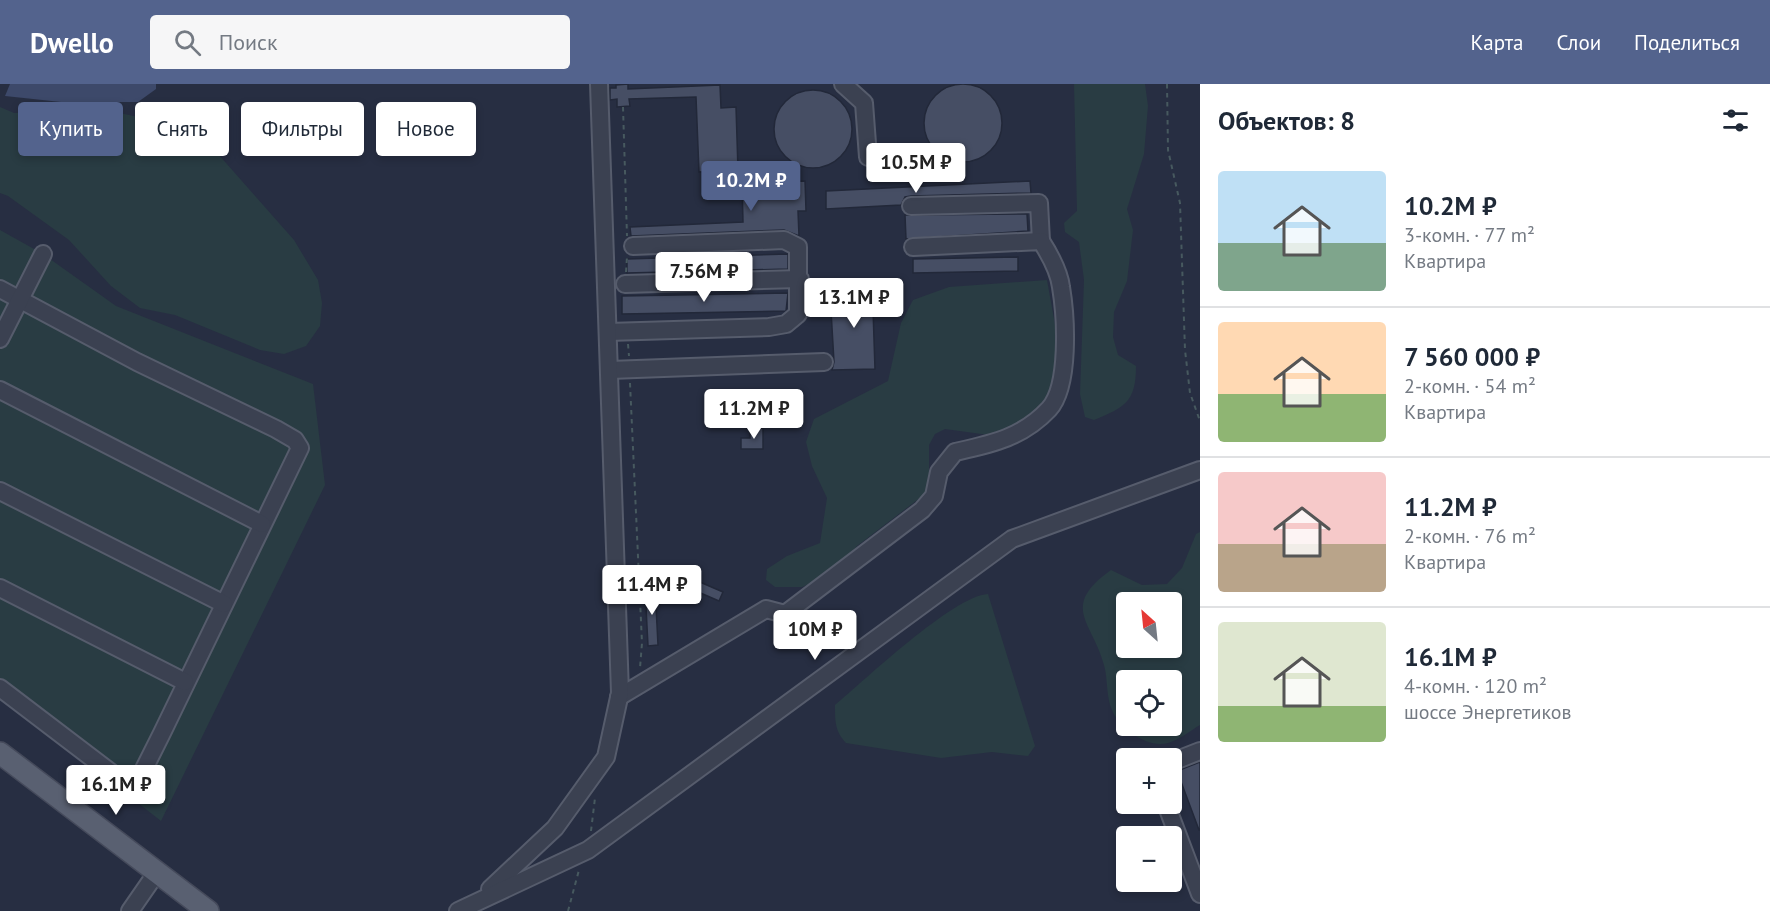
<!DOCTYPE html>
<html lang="ru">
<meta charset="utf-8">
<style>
body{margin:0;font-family:"PT Sans",sans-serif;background:#f6f6f7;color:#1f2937;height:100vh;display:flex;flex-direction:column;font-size:22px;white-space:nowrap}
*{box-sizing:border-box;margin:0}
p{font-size:20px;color:#747a83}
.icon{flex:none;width:33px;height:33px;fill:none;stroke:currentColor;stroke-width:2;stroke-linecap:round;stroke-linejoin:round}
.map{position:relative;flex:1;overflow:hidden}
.side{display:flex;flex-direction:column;background:#fff;width:570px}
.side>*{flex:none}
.top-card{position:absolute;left:18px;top:18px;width:570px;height:54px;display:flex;gap:12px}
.needle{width:39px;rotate:333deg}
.buttons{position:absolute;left:1116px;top:508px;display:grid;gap:12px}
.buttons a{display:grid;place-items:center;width:66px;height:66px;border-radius:6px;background:#fff;box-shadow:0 3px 9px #0003;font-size:30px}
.price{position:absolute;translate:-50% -51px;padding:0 14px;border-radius:6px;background:#fff;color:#222;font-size:20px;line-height:39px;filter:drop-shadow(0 2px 3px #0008)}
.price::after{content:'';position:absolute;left:50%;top:36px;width:18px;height:14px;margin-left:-9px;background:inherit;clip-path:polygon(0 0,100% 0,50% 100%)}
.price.active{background:#53638d;color:#fff}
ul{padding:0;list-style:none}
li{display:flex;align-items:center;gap:18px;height:150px;padding:0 18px}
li+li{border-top:2px solid #e0e1e3}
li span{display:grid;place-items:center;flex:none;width:168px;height:120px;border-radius:6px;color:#555}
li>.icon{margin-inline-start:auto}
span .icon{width:72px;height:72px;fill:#fffc;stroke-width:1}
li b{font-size:26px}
h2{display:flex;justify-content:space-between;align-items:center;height:72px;padding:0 18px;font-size:26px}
.tag{padding:0 21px;border-radius:6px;background:#fff;box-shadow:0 3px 9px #0003;font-size:21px;line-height:54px}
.tag.active{background:#53638d;color:#fff}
header{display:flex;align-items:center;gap:36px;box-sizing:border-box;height:84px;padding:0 30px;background:#53638d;color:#fff}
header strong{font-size:28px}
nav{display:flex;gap:33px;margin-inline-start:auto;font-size:21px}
.search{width:420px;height:54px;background:#f6f6f7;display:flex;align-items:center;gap:15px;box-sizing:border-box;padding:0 21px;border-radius:6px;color:#747a83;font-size:22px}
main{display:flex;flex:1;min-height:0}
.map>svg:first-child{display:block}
.green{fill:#293c43;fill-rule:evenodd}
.water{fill:#3d496a}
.building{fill:#464e64;stroke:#222839;stroke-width:1.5}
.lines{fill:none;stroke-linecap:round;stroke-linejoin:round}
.minor-casing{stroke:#565c6c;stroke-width:20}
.major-casing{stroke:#454a5b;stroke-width:24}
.path{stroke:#47595f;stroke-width:2;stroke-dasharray:4.5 4.5;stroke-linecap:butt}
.minor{stroke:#3b4151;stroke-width:16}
.major{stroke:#596071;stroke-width:21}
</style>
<header>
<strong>Dwello</strong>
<div class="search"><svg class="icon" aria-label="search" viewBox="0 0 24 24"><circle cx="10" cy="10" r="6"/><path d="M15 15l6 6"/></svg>Поиск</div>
<nav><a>Карта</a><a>Слои</a><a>Поделиться</a></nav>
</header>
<main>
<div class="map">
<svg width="1200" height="827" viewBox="0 0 1200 827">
<rect width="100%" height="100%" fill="#272e42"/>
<!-- green -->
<g class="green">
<path d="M1074 0H1145L1148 22 1144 70 1127 125 1133 146 1127 197 1114 228 1113 253 1118 271 1136 282C1136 318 1125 323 1094 336L1085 333 1080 310 1084 196 1079 158 1065 148 1064 139 1077 127Z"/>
<polygon points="0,23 14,29 105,26 196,45 294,156 318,196 322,219 320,242 306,262 284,270 260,266 175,231 140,224 111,202 69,156 8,112 0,109"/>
<polygon points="0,146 43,170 116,222 313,300 325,401 161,737 0,611"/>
<polygon points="1047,196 1056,246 1057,293 1039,334 996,352 945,345 935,350 929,361 929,407 857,462 835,489 802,503 775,503 766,496 767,485 787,472 820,459 827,414 812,382 806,358 814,335 888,297 901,239 913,216 949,203"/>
<path d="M1200 448V641C1190 647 1179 656 1168 659 1148 665 1119 644 1112 626 1106 613 1108 595 1104 581 1093 538 1059 523 1111 486L1142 501 1167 500 1182 484 1196 450ZM1126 519H1172V564H1126ZM1126 597H1172V642H1126Z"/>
<path d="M988 510 1035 662 1028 672 992 668 941 674 846 659C835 647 835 638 835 621 865 596 953 512 988 510Z"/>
</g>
<!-- water -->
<polygon class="water" points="10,0 156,0 156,5 138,18 61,18 5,12"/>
<!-- building -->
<g class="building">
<circle cx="963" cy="39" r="39"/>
<polygon points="628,0 628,5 720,1 721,24 736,23 738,86 699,88 696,13 629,15 630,22 617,23 617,15 610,16 610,4 616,4 616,1"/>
<circle cx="813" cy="45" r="39"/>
<polygon points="805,97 806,127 798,127 799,152 784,146 631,152 630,143 743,138 742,98"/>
<polygon points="1030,97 1031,109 911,112 905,113 901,121 826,125 826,107"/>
<polygon points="1027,130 1028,147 906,155 905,131"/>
<polygon points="788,170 788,185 627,189 627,175"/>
<polygon points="1018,173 1018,187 913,189 913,175"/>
<polygon points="878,206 880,225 873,225 875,285 832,286 834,278 830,209"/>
<polygon points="788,209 786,227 622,230 622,212"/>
<polygon points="750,344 763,344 763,365 741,365 741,354 750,354"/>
<polygon points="686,492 723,508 719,517 682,501"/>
<polygon points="655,502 658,561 648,562 645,503"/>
<polygon points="1200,678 1200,746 1199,746 1177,687"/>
</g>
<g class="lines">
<defs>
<g id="minor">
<polyline points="843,0 864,19 868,73"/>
<polyline points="911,122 1039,119 1041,157"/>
<polyline points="625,200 800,195"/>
<polyline points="0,205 137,278 276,345 295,356 300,364 162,649 139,695 130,703 0,604"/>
<polyline points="608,248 769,243 786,240 798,230 798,163 784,156 633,162"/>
<polyline points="0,255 43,170"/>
<polyline points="610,286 824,278"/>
<polyline points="0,306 262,440"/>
<polyline points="0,407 224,520"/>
<polyline points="0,504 185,598"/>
<path d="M619 613 766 525 785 530 922 426 934 412 939 388 955 368C991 360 1022 354 1049 325 1070 302 1066 233 1061 203 1059 187 1050 171 1041 157L913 163"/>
<polyline points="1172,678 1200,667"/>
<polyline points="1166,720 1200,810"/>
<polyline points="490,805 555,744 606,673 620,609 599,0"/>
<polyline points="130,827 157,788"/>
<polyline points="458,827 588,766 1012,455 1200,386"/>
</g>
<polyline id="major" points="0,669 208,827"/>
</defs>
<!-- minor casing -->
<use href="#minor" class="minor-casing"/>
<!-- major casing -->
<use href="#major" class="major-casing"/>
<!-- path -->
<g class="path">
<polyline points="1167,0 1168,66 1180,119 1185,266 1190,309 1200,337"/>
<polyline points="623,23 627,152"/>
<polyline points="626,188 627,173"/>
<polyline points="628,260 629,272"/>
<polyline points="630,299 642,559 640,584"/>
<polyline points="591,747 595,714"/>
<polyline points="568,827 579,786"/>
</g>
<!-- minor -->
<use href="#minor" class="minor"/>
<!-- major -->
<use href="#major" class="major"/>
</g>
</svg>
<div class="buttons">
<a><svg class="needle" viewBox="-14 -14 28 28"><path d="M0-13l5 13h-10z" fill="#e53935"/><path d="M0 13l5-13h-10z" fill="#747a83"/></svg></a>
<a><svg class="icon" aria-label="locate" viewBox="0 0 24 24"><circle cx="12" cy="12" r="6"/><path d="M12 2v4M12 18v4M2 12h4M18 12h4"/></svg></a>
<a>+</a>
<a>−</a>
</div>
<b class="price" style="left:916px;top:110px">10.5M ₽</b>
<b class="price active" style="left:751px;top:128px">10.2M ₽</b>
<b class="price" style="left:704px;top:219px">7.56M ₽</b>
<b class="price" style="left:854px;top:245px">13.1M ₽</b>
<b class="price" style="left:754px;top:356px">11.2M ₽</b>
<b class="price" style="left:652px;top:532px">11.4M ₽</b>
<b class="price" style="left:815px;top:577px">10M ₽</b>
<b class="price" style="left:116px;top:732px">16.1M ₽</b>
<div class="top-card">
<a class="tag active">Купить</a>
<a class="tag">Снять</a>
<a class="tag">Фильтры</a>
<a class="tag">Новое</a>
</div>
</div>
<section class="side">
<h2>Объектов: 8<svg class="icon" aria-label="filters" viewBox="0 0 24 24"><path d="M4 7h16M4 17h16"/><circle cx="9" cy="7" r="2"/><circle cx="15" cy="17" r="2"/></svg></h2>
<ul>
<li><span style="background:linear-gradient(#bfe0f5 60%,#7fa58c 0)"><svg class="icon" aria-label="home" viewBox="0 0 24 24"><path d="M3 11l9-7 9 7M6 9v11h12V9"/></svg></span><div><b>10.2M ₽</b><p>3-комн. · 77 m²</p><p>Квартира</p></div></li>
<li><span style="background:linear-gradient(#ffd9b3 60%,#8fb573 0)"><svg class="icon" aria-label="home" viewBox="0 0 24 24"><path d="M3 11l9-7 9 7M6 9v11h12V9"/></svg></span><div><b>7 560 000 ₽</b><p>2-комн. · 54 m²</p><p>Квартира</p></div></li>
<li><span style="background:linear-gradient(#f6c9c9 60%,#b9a48a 0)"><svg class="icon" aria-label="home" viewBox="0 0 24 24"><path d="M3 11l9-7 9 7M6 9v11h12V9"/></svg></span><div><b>11.2M ₽</b><p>2-комн. · 76 m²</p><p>Квартира</p></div></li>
<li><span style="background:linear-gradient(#dfe7d0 70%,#8fb573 0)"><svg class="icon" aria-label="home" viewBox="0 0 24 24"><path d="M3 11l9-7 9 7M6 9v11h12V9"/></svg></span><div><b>16.1M ₽</b><p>4-комн. · 120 m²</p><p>шоссе Энергетиков</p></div></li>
</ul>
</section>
</main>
